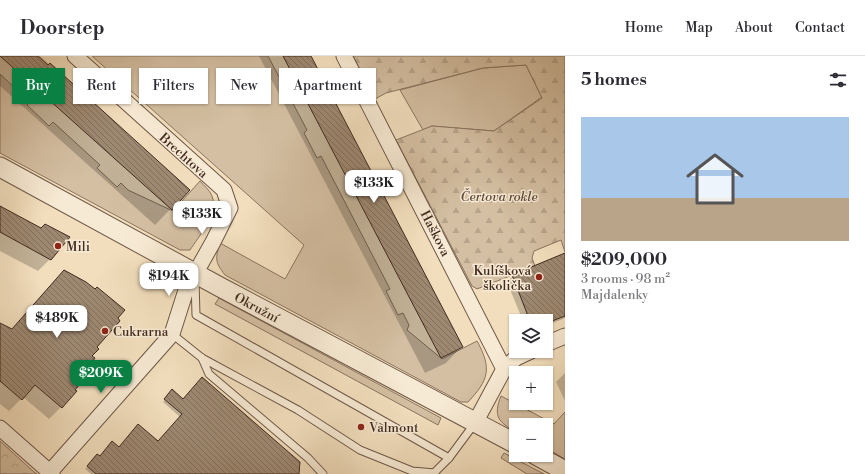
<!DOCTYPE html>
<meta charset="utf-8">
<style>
body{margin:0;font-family:"Libre Bodoni",serif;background:#f7f7f7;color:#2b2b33;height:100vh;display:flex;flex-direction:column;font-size:15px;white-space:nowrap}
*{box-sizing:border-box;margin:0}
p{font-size:13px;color:#7c7c81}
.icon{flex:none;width:22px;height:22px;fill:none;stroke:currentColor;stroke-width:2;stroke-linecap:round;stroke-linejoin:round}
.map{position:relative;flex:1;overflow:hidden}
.side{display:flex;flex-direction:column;background:#fff;width:300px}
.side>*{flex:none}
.banner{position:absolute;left:12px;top:12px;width:380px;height:36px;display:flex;gap:8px}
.tools{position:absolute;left:509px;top:258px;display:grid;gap:8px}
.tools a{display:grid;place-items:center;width:44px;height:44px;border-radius:0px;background:#fff;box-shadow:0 1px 3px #0004;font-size:20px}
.price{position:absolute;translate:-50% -34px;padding:0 9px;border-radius:8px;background:#fff;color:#222;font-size:13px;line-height:26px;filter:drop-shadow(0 1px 2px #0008)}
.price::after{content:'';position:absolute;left:50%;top:24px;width:12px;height:9px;margin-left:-6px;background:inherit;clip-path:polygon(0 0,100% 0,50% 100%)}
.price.current{background:#0b8043;color:#fff}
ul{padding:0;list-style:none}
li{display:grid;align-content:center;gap:8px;height:212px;padding:0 16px}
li+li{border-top:1px solid #e1e1e2}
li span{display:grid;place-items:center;height:124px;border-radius:0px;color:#555}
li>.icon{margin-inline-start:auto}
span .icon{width:72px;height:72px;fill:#fffc;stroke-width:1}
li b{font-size:17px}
h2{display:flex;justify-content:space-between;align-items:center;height:48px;padding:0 16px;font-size:17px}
.chip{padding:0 14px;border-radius:0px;background:#fff;box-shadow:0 1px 3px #0004;font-size:14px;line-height:36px}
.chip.current{background:#0b8043;color:#fff}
header{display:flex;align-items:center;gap:24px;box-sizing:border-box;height:56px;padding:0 20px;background:#fff;border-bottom:1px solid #e1e1e2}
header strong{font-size:19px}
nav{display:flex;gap:22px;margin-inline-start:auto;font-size:14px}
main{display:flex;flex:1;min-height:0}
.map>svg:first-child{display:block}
.grass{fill:#d4bfa2;stroke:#8a7460}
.forest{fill:url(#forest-firs);stroke:#8a7460}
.park{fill:url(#park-crowns);stroke:#8a7460}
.shadow{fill:#0003}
.building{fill:url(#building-back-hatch);stroke:#412a1f}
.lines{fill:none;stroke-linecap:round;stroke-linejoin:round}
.service-casing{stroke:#6d5746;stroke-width:9}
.minor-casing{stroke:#6d5746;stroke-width:17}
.tertiary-casing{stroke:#6d5746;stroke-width:21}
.service{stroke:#f7ead4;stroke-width:7}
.minor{stroke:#f7ead4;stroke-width:15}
.tertiary{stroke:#f7ead4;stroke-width:19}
.poi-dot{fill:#8f2418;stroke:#f7ead4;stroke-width:1.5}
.labels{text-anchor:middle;stroke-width:3;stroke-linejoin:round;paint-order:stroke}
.street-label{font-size:13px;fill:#412a1f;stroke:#f7ead4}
.park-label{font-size:13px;font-style:italic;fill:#5e4839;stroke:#f7ead4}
.poi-label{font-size:13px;fill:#412a1f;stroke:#f7ead4;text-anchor:start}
</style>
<header>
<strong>Doorstep</strong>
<nav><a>Home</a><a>Map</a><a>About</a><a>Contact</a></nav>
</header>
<main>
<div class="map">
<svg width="565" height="418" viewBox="0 0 565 418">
<defs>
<pattern id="forest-firs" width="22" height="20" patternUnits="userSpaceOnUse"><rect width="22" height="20" fill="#d4bfa2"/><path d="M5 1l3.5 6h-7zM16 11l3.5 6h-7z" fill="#b7a48b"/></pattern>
<pattern id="park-crowns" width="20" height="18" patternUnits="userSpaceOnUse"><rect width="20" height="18" fill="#d4bfa2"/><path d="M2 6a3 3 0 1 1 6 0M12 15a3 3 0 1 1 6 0" fill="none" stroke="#b7a48b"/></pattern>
<pattern id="building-back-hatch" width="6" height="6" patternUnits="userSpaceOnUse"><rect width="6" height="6" fill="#9d8871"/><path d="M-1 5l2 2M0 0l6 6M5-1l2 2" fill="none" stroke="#826f5c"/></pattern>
</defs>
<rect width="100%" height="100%" fill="#f2debd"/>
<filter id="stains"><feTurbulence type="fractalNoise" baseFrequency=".005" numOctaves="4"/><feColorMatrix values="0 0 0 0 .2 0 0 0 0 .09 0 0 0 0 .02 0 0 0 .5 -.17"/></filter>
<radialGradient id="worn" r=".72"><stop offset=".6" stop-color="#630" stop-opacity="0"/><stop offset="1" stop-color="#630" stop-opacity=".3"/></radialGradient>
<!-- grass -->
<g class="grass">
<path d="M92 0H268L307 74 304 77 317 102 321 100 390 233 386 235 398 259 403 257 409 269 407 274 442 303 477 285C492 312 489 324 468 346H461L225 219C215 206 215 203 220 187L285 223 304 189Z"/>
<polygon points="526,9 542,41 494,75 432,70 423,74 400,34 483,12"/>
<path d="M0 18 30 46 27 49 49 70 53 66 100 109 97 112 117 131 121 127 128 134 173 155 200 125C204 130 210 134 212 140 219 157 199 180 190 194H180L0 97Z"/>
<polygon points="219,242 441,362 438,369 215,248"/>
<path d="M501 340 554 368 565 356V403L546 392V369H516V376C498 366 493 360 501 340Z"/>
<polygon points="504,397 544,418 527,418 501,402"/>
</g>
<!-- forest -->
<polygon class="forest" points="353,0 565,0 565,196 561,184 534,195 532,202 535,210 477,233 472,230 396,84 432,70 494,75 542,42 526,9 483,12 386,37 375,43"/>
<!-- park -->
<polygon class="park" points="0,385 34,416 37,418 0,418"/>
<!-- shadow -->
<g class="shadow">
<polygon points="0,0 40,0 189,134 155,169 0,30"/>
<polygon points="259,0 310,0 461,291 446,307 425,317"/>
<polygon points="0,151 50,203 38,215 0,195"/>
<polygon points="565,203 565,262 546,270 546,265 523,265 507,226 513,220"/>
<polygon points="64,215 96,292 61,351 49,363 23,341 9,355 0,348 0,268 11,274"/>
<polygon points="565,317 565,345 556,326"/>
<polygon points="172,335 183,344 298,418 91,418 85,413 95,401 119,392 158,387 180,361 163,346"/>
</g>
<!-- building -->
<g class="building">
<polygon points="0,0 38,0 48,9 50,7 190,134 172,154"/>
<polygon points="283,0 311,0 463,291 441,302"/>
<polygon points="0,150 41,172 45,168 70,181 51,204 0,176"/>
<polygon points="565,197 565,260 552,265 530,265 512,219"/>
<polygon points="64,214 86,226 95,233 97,231 125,254 118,262 120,265 97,291 99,293 92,300 95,302 81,321 84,323 75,334 77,335 62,352 35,329 22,344 0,325 0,267 12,273"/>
<polygon points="202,321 300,406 299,418 96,418 87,410 97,398 100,400 112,385 119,391 138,368 158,385 182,358 164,343 172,333 183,343"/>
</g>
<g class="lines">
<defs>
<g id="service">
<polyline points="195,224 196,259 449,402"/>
<polyline points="172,278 202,302 298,354 360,394 412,415 435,417"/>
<polyline points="202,302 209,318 308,402 323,418"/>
<polyline points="433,418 449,402 475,367"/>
</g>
<g id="minor">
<polyline points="344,0 504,313"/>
<polyline points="546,288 565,280"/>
<polyline points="475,367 504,313 516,302 531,295"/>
<polyline points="0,372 52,418"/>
<polyline points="50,416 172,278 186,234 213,186 230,152 224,134 75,0"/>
</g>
<g id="tertiary">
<polyline points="0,111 220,231 516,388"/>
<polyline points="536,399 565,415"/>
</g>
</defs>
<!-- service casing -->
<use href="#service" class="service-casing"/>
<!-- minor casing -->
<use href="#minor" class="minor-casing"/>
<!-- tertiary casing -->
<use href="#tertiary" class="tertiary-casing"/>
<!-- service -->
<use href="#service" class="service"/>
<!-- minor -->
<use href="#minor" class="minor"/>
<!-- tertiary -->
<use href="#tertiary" class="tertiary"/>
</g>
<!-- markers -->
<g class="poi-dot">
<circle cx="58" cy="190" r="4"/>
<circle cx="539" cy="221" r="4"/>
<circle cx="105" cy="275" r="4"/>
<circle cx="361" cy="371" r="4"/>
</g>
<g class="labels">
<!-- street labels -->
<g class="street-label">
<text transform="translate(184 99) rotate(42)" y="5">Brechtova</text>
<text transform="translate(436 177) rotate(63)" y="5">Haškova</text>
<text transform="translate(257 251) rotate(28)" y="5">Okružní</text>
</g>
<!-- park labels -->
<g class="park-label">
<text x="499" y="145">Čertova rokle</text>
</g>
<!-- poi labels -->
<g class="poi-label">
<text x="66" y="195">Mili</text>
<text x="531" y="219" text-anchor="end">Kulíšková<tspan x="531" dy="15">školička</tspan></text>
<text x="113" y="280">Cukrarna</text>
<text x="369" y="376">Valmont</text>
</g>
</g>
<rect width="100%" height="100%" filter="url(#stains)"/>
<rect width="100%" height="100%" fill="url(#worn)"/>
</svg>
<div class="tools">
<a><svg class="icon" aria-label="layers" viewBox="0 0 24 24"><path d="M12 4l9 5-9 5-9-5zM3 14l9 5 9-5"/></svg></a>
<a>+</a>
<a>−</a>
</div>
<b class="price" style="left:374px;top:148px">$133K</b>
<b class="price" style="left:202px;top:179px">$133K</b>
<b class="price" style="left:169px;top:241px">$194K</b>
<b class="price" style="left:57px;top:283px">$489K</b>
<b class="price current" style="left:101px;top:338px">$209K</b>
<div class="banner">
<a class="chip current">Buy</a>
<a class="chip">Rent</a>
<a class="chip">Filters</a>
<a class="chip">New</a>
<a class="chip">Apartment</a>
</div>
</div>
<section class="side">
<h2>5 homes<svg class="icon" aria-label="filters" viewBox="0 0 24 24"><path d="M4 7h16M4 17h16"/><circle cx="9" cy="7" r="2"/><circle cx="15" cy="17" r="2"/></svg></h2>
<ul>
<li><span style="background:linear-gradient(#a9c7e8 65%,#b9a48a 0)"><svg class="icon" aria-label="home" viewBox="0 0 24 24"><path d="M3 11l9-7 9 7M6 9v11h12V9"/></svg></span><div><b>$209,000</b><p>3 rooms · 98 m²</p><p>Majdalenky</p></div></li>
</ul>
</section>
</main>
